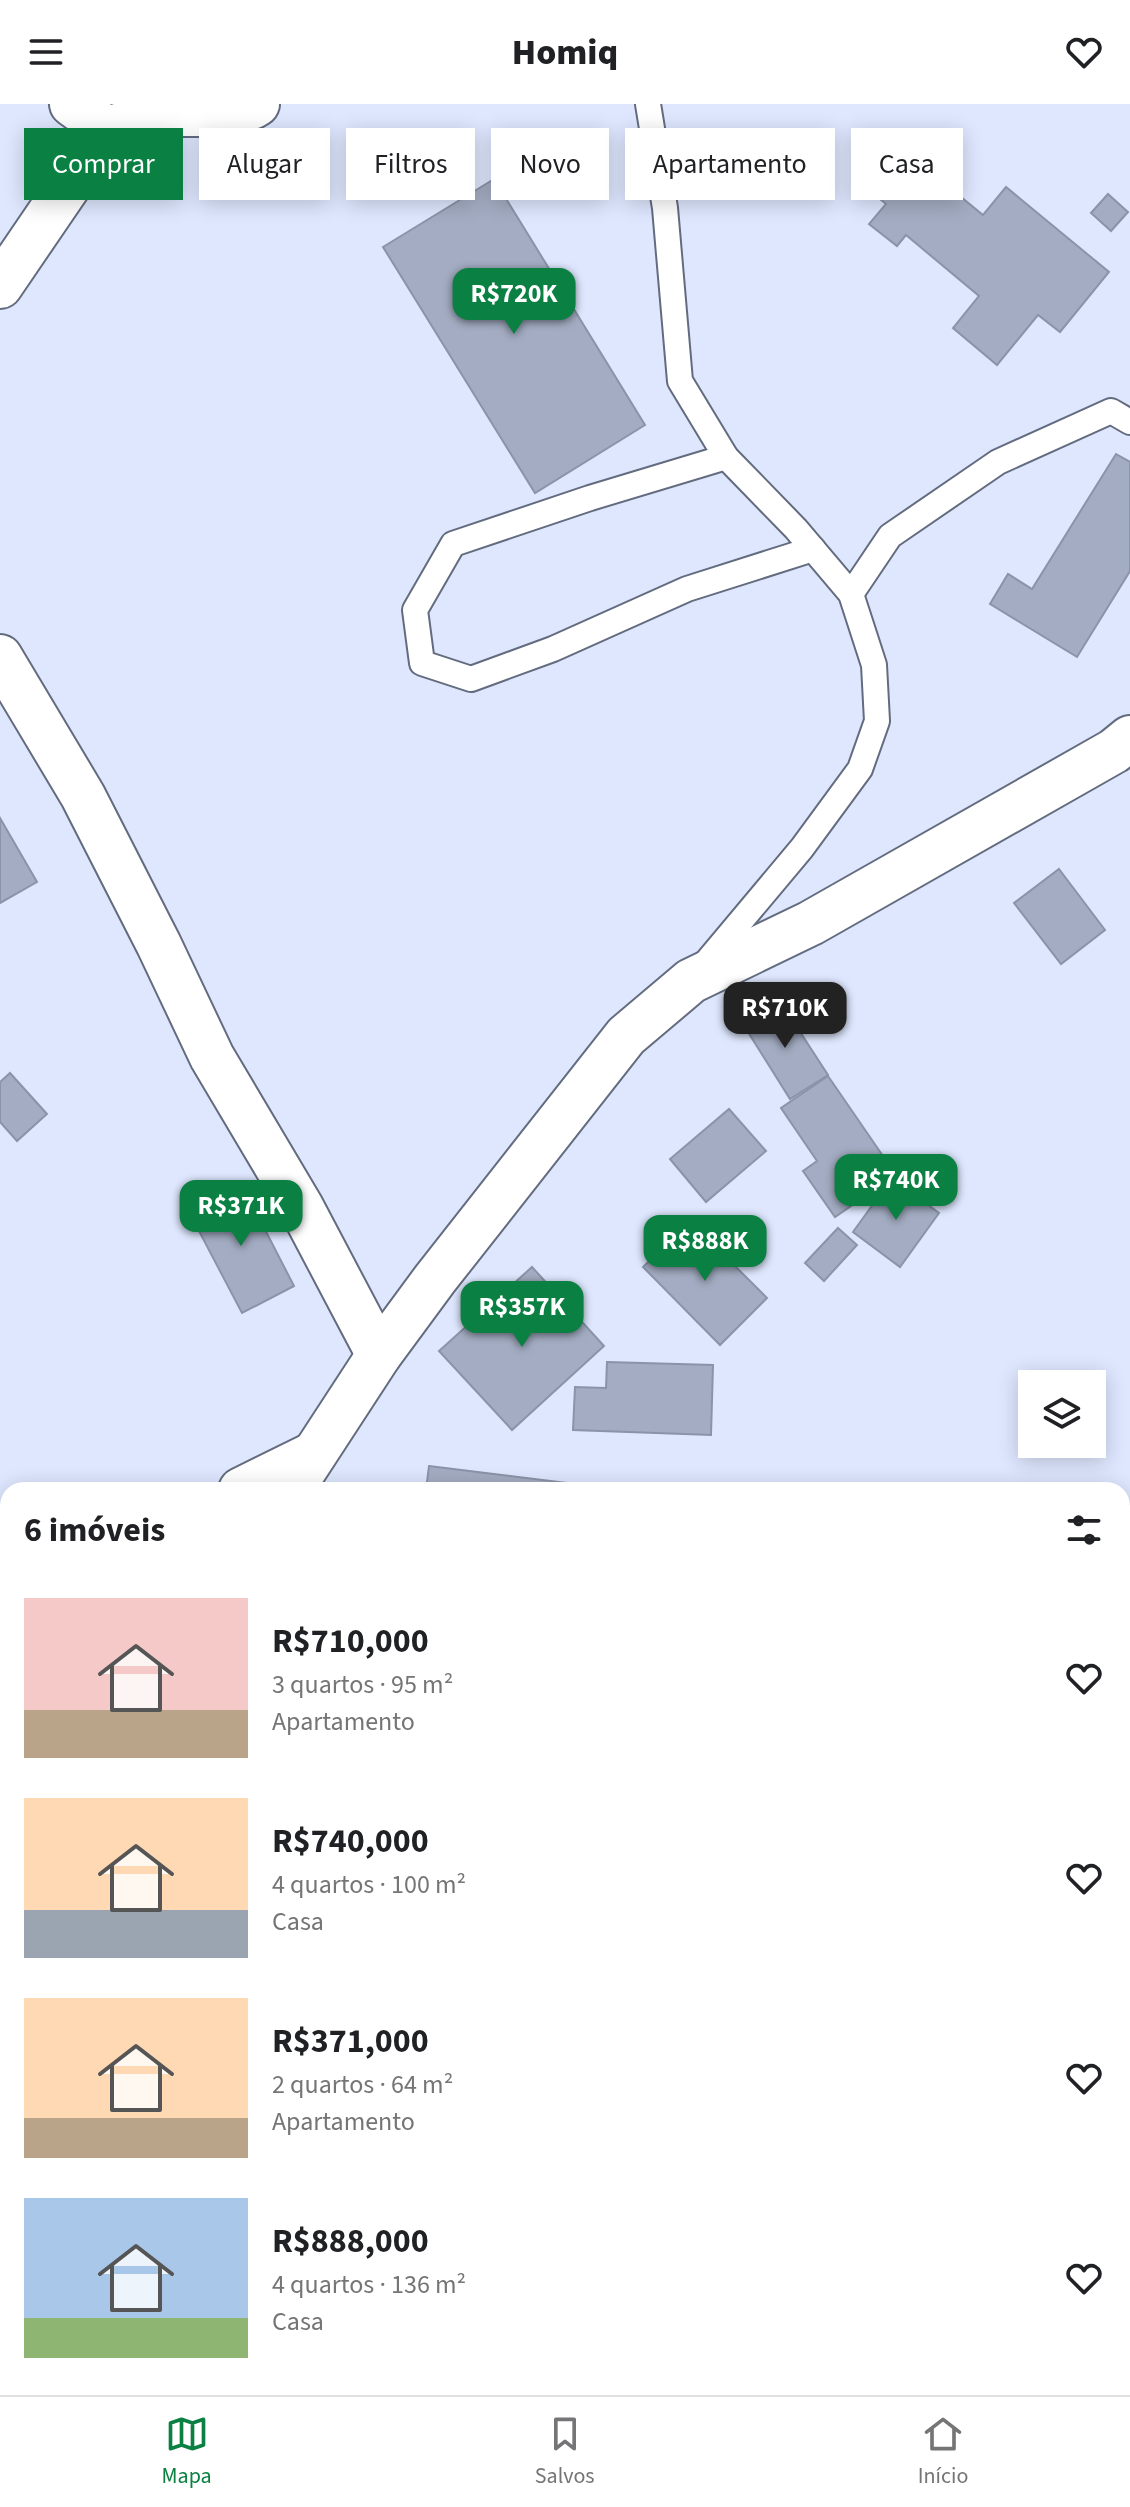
<!DOCTYPE html>
<html lang="pt">
<meta charset="utf-8">
<style>
body{margin:0;font-family:"Source Sans 3",sans-serif;background:#f2f2f2;color:#202124;height:100vh;display:flex;flex-direction:column;font-size:30px;white-space:nowrap}
*{box-sizing:border-box;margin:0}
p{font-size:26px;color:#757577}
.icon{flex:none;width:44px;height:44px;fill:none;stroke:currentColor;stroke-width:2;stroke-linecap:round;stroke-linejoin:round}
.map{position:relative;flex:1;overflow:hidden}
.sheet{position:absolute;left:0px;top:1378px;width:1130px;height:914px;display:flex;flex-direction:column;background:#fff;border-radius:24px 24px 0 0;box-shadow:0 4px 20px #0003}
.sheet>*{flex:none}
.top-card{position:absolute;left:24px;top:24px;width:1082px;height:72px;display:flex;gap:16px}
.tools{position:absolute;left:1018px;top:1266px;display:grid;gap:16px}
.tools a{display:grid;place-items:center;width:88px;height:88px;border-radius:0px;background:#fff;box-shadow:0 4px 20px #0003;font-size:40px}
.price{position:absolute;translate:-50% -68px;padding:0 18px;border-radius:16px;background:#0b8043;color:#fff;font-size:26px;line-height:52px;filter:drop-shadow(0 2px 4px #0008)}
.price::after{content:'';position:absolute;left:50%;top:48px;width:24px;height:18px;margin-left:-12px;background:inherit;clip-path:polygon(0 0,100% 0,50% 100%)}
.price.selected{background:#222;color:#fff}
ul{padding:0;list-style:none}
li{display:flex;align-items:center;gap:24px;height:200px;padding:0 24px}
li span{display:grid;place-items:center;flex:none;width:224px;height:160px;border-radius:0px;color:#555}
li>.icon{margin-inline-start:auto}
span .icon{width:96px;height:96px;fill:#fffc;stroke-width:1}
li b{font-size:34px}
h2{display:flex;justify-content:space-between;align-items:center;height:96px;padding:0 24px;font-size:34px}
.pill{padding:0 28px;border-radius:0px;background:#fff;box-shadow:0 4px 20px #0003;font-size:28px;line-height:72px}
.pill.selected{background:#0b8043;color:#fff}
header{display:flex;justify-content:space-between;align-items:center;height:104px;padding:0 24px;background:#fff;font-size:36px;font-weight:800}
.menu{display:flex;justify-content:space-around;align-items:center;height:112px;border-top:2px solid #e0e0e0;background:#fff;font-size:22px;color:#757577}
.menu a{display:grid;justify-items:center;gap:4px}
.menu .selected{color:#0b8043}
.map>svg:first-child{display:block}
.building{fill:#a3acc2;stroke:#8a94a8;stroke-width:2}
.lines{fill:none;stroke-linecap:round;stroke-linejoin:round}
.lane-casing{stroke:#636c7f;stroke-width:28}
.street-casing{stroke:#636c7f;stroke-width:48}
.primary-casing{stroke:#3a7241;stroke-width:48}
.lane{stroke:#fff;stroke-width:24}
.street{stroke:#fff;stroke-width:44}
.primary{stroke:#94c797;stroke-width:44}
</style>
<header><svg class="icon" aria-label="menu" viewBox="0 0 24 24"><path d="M4 6h16M4 12h16M4 18h16"/></svg>Homiq<svg class="icon" aria-label="heart" viewBox="0 0 24 24"><path d="M12 20l-8-8c-3-5 5-10 8-4 3-6 11-1 8 4z"/></svg></header>
<div class="map">
<svg width="1130" height="2291" viewBox="0 0 1130 2291">
<rect width="100%" height="100%" fill="#dee7fe"/>
<!-- building -->
<g class="building">
<polygon points="878,44 918,78 928,66 983,111 1006,83 1109,168 1060,228 1038,211 997,261 953,224 979,192 906,131 897,142 869,120 886,100 853,73"/>
<polygon points="494,75 645,321 535,389 383,143"/>
<polygon points="1108,90 1128,108 1111,127 1091,109"/>
<polygon points="1116,350 1130,358 1130,467 1077,553 990,500 1008,470 1032,485"/>
<polygon points="0,714 37,778 0,799"/>
<polygon points="1059,765 1105,826 1061,860 1014,799"/>
<polygon points="780,897 828,971 790,995 743,920"/>
<polygon points="10,969 47,1010 17,1037 0,1018 0,978"/>
<polygon points="828,972 896,1071 835,1113 803,1067 817,1057 781,1004"/>
<polygon points="729,1005 766,1047 706,1098 670,1055"/>
<polygon points="892,1074 939,1109 900,1163 853,1128"/>
<polygon points="241,1079 294,1182 242,1209 188,1106"/>
<polygon points="690,1117 767,1194 720,1241 643,1163"/>
<polygon points="838,1124 857,1141 824,1177 805,1159"/>
<polygon points="532,1163 604,1242 512,1326 439,1247"/>
<polygon points="607,1258 713,1261 711,1331 573,1326 575,1283 606,1284"/>
<polygon points="429,1362 624,1386 426,1386"/>
<polygon points="0,1926 8,1930 8,1997 0,2014"/>
<polygon points="0,2227 8,2228 5,2291 0,2291"/>
<polygon points="612,2284 666,2284 668,2291 613,2291"/>
</g>
<g class="lines">
<defs>
<g id="lane">
<polyline points="648,0 665,104 680,277 726,353 796,425 851,490 874,561 877,617 860,665 802,744 704,861"/>
<polyline points="726,353 590,394 453,440 415,506 422,559 471,575 553,545 687,485 813,445"/>
<polyline points="851,490 890,432 998,358 1111,307 1130,318"/>
<polyline points="108,2291 119,2284"/>
</g>
<g id="street">
<polyline points="72,0 107,25"/>
<polyline points="0,182 107,25 158,10 204,10 252,3 257,0"/>
<polyline points="0,553 83,692 159,841 212,953 301,1103 379,1251"/>
<polyline points="241,1386 314,1350"/>
<polyline points="291,1386 379,1251 435,1175 626,932 691,877 811,819 1114,647 1130,634"/>
<polyline points="0,1446 8,1450"/>
<polyline points="0,1637 8,1643"/>
<polyline points="1122,2028 1130,2026"/>
<polyline points="506,2284 509,2291"/>
</g>
<g id="primary">
<polyline points="0,1529 8,1535"/>
<polyline points="406,2284 409,2291"/>
</g>
</defs>
<!-- lane casing -->
<use href="#lane" class="lane-casing"/>
<!-- street casing -->
<use href="#street" class="street-casing"/>
<!-- primary casing -->
<use href="#primary" class="primary-casing"/>
<!-- lane -->
<use href="#lane" class="lane"/>
<!-- street -->
<use href="#street" class="street"/>
<!-- primary -->
<use href="#primary" class="primary"/>
</g>
</svg>
<div class="tools">
<a><svg class="icon" aria-label="layers" viewBox="0 0 24 24"><path d="M12 4l9 5-9 5-9-5zM3 14l9 5 9-5"/></svg></a>
</div>
<b class="price" style="left:514px;top:232px">R$720K</b>
<b class="price selected" style="left:785px;top:946px">R$710K</b>
<b class="price" style="left:896px;top:1118px">R$740K</b>
<b class="price" style="left:241px;top:1144px">R$371K</b>
<b class="price" style="left:705px;top:1179px">R$888K</b>
<b class="price" style="left:522px;top:1245px">R$357K</b>
<div class="top-card">
<a class="pill selected">Comprar</a>
<a class="pill">Alugar</a>
<a class="pill">Filtros</a>
<a class="pill">Novo</a>
<a class="pill">Apartamento</a>
<a class="pill">Casa</a>
</div>
<section class="sheet">
<h2>6 imóveis<svg class="icon" aria-label="filters" viewBox="0 0 24 24"><path d="M4 7h16M4 17h16"/><circle cx="9" cy="7" r="2"/><circle cx="15" cy="17" r="2"/></svg></h2>
<ul>
<li><span style="background:linear-gradient(#f6c9c9 70%,#b9a48a 0)"><svg class="icon" aria-label="home" viewBox="0 0 24 24"><path d="M3 11l9-7 9 7M6 9v11h12V9"/></svg></span><div><b>R$710,000</b><p>3 quartos · 95 m²</p><p>Apartamento</p></div><svg class="icon" aria-label="heart" viewBox="0 0 24 24"><path d="M12 20l-8-8c-3-5 5-10 8-4 3-6 11-1 8 4z"/></svg></li>
<li><span style="background:linear-gradient(#ffd9b3 70%,#9aa5b1 0)"><svg class="icon" aria-label="home" viewBox="0 0 24 24"><path d="M3 11l9-7 9 7M6 9v11h12V9"/></svg></span><div><b>R$740,000</b><p>4 quartos · 100 m²</p><p>Casa</p></div><svg class="icon" aria-label="heart" viewBox="0 0 24 24"><path d="M12 20l-8-8c-3-5 5-10 8-4 3-6 11-1 8 4z"/></svg></li>
<li><span style="background:linear-gradient(#ffd9b3 75%,#b9a48a 0)"><svg class="icon" aria-label="home" viewBox="0 0 24 24"><path d="M3 11l9-7 9 7M6 9v11h12V9"/></svg></span><div><b>R$371,000</b><p>2 quartos · 64 m²</p><p>Apartamento</p></div><svg class="icon" aria-label="heart" viewBox="0 0 24 24"><path d="M12 20l-8-8c-3-5 5-10 8-4 3-6 11-1 8 4z"/></svg></li>
<li><span style="background:linear-gradient(#a9c7e8 75%,#8fb573 0)"><svg class="icon" aria-label="home" viewBox="0 0 24 24"><path d="M3 11l9-7 9 7M6 9v11h12V9"/></svg></span><div><b>R$888,000</b><p>4 quartos · 136 m²</p><p>Casa</p></div><svg class="icon" aria-label="heart" viewBox="0 0 24 24"><path d="M12 20l-8-8c-3-5 5-10 8-4 3-6 11-1 8 4z"/></svg></li>
</ul>
</section>
</div>
<nav class="menu">
<a class="selected"><svg class="icon" aria-label="map" viewBox="0 0 24 24"><path d="M3 6l6-2 6 2 6-2v14l-6 2-6-2-6 2zM9 4v14M15 6v14"/></svg>Mapa</a>
<a><svg class="icon" aria-label="saved" viewBox="0 0 24 24"><path d="M7 4h10v16l-5-4-5 4z"/></svg>Salvos</a>
<a><svg class="icon" aria-label="home" viewBox="0 0 24 24"><path d="M3 11l9-7 9 7M6 9v11h12V9"/></svg>Início</a>
</nav>
